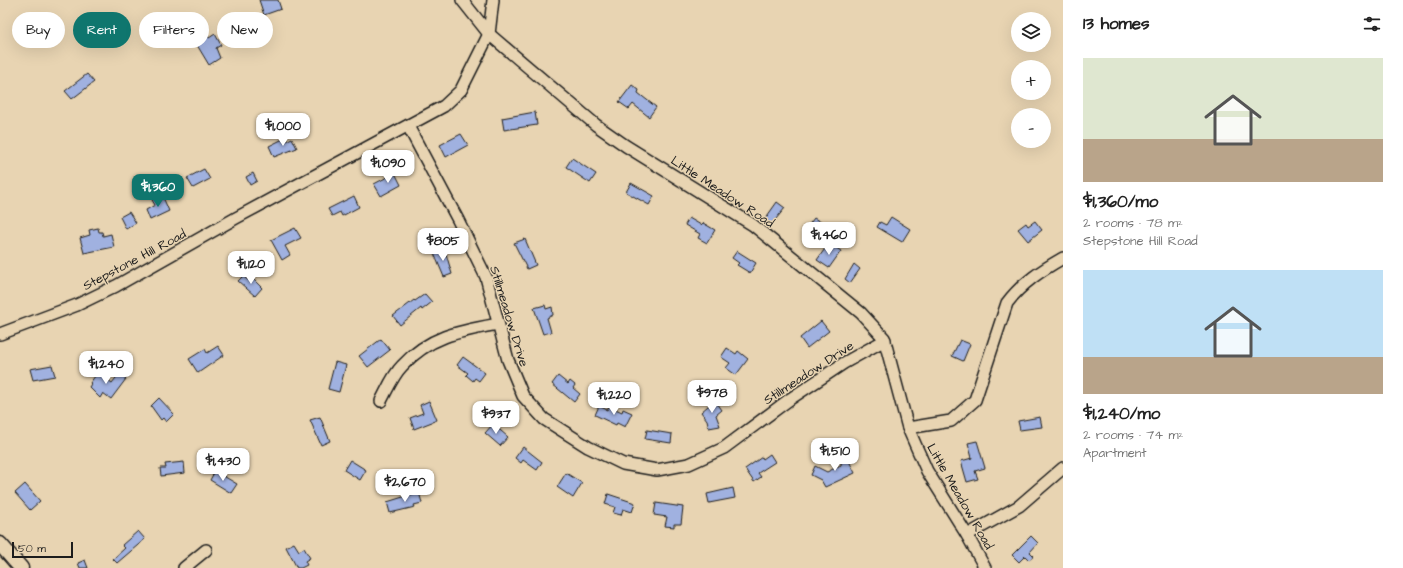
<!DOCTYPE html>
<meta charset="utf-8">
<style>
body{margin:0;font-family:"Architects Daughter",sans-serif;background:#f6f6f6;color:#222;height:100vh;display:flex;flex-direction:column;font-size:15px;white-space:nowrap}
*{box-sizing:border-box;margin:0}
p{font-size:13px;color:#767676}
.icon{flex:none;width:22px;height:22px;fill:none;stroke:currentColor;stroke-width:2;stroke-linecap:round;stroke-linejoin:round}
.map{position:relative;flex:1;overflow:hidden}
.panel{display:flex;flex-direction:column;background:#fff;width:340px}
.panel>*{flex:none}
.banner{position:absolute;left:12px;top:12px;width:380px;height:36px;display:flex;gap:8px}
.fabs{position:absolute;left:1011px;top:12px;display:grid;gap:8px}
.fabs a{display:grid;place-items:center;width:40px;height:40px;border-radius:50%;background:#fff;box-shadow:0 4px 16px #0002;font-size:20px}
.scale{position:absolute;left:12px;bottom:10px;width:61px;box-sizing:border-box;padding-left:4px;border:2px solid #1c1c1c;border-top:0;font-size:11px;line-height:14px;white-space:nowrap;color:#1c1c1c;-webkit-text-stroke:3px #e8d4b2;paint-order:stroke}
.price{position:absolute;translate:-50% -34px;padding:0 9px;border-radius:8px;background:#fff;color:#222;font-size:13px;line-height:26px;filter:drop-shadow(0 1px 2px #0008)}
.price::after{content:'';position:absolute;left:50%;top:24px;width:12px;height:9px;margin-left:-6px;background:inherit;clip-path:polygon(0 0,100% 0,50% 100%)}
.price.active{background:#0f766e;color:#fff}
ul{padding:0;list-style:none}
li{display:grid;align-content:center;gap:8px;height:212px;padding:0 20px}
li span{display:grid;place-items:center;height:124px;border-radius:0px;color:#555}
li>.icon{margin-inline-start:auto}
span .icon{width:72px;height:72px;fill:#fffc;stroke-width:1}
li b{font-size:17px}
h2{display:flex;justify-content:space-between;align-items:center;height:48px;padding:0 20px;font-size:17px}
.pill{padding:0 14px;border-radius:18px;background:#fff;box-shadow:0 4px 16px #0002;font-size:14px;line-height:36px}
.pill.active{background:#0f766e;color:#fff}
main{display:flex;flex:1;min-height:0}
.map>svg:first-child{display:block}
.building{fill:#a0b1e0;stroke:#1c1c1c}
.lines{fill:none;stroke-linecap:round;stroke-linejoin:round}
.minor-casing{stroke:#1c1c1c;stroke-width:14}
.major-casing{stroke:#1c1c1c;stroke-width:17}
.minor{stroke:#e8d4b2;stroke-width:11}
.major{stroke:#e8d4b2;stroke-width:14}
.labels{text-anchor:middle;stroke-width:3;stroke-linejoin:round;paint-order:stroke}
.street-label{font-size:13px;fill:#1c1c1c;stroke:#e8d4b2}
</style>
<main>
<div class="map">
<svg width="1063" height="568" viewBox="0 0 1063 568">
<rect width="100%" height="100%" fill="#e8d4b2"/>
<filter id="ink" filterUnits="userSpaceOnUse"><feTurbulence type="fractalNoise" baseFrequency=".025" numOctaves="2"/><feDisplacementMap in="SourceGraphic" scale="8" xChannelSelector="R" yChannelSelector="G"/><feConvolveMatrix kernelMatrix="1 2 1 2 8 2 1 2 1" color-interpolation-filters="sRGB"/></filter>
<g filter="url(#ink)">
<!-- building -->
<g class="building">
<polygon points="259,0 278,0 281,9 264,15"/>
<polygon points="206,33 209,38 215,34 221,45 216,48 220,58 209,65 194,40"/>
<polygon points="87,74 94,82 72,99 65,91"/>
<polygon points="632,85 639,90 638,93 656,107 649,117 633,104 629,109 619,102"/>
<polygon points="535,112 537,125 504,130 502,118"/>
<polygon points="461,134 468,145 446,157 440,145"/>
<polygon points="292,138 297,148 274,157 269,146 283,139 284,142"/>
<polygon points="572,158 596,174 590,183 566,167"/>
<polygon points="204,169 210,179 193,188 187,178"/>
<polygon points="253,173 257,181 250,185 246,177"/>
<polygon points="395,173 401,185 381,196 374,184"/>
<polygon points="167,181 171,190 162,194 158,186"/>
<polygon points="631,183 654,196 649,205 626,192"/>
<polygon points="162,195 169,211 150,220 146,210 155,205 152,200"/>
<polygon points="354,196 359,207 342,216 340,212 332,216 328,209"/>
<polygon points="777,202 785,208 771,225 765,219"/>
<polygon points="129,212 136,223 126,229 120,217"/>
<polygon points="891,217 910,229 902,242 877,227 880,222 886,225"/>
<polygon points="689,218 701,225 703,223 715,230 707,243 698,238 700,234 685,225"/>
<polygon points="814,218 824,224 826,221 832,226 824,240 818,236 817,238 805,230"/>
<polygon points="1035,221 1042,230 1028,241 1018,229 1026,223 1028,226"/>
<polygon points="98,228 99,232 102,232 103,236 111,234 114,247 84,253 80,238 90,235 89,230"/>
<polygon points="295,228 301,238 285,246 290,255 282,260 271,240"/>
<polygon points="525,239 536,265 527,269 514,243"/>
<polygon points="829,243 841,251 829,268 817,260"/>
<polygon points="444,247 452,274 444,277 433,251"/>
<polygon points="737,251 756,263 750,273 737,265 739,263 732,258"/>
<polygon points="854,264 860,269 850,283 845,279"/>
<polygon points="243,276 248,280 251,277 262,288 255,296 238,281"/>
<polygon points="425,294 432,302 422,310 421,308 400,325 393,316 414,300 415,301"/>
<polygon points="545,305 546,309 552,307 553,315 547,318 551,332 543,334 534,308"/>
<polygon points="821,321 829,331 807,348 800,338"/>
<polygon points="381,339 390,350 368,367 359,356"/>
<polygon points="960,340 970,344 963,361 952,356"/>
<polygon points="218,346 224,355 198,373 189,359 205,349 207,353"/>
<polygon points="727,348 736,354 738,351 748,359 736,375 726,368 730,363 721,357"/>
<polygon points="463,357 485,373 479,381 475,378 473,381 466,375 468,373 457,365"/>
<polygon points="335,362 346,365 339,392 328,389"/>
<polygon points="52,365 55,376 33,380 30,369"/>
<polygon points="98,372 112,383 119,374 126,379 111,399 103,393 100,398 89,387 91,384 90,383"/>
<polygon points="558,376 568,384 570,381 575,385 573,388 580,394 574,402 552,384"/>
<polygon points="159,398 174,414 166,422 163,418 161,420 151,406"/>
<polygon points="715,400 722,410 716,415 720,426 709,428 707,420 701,412"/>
<polygon points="429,401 437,420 414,429 410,418 423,413 420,405"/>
<polygon points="599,406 607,410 609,406 622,412 623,409 632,413 625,427 617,423 616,425 595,415"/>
<polygon points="320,417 330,441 321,445 310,420"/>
<polygon points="1040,417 1042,427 1020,430 1018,421"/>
<polygon points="493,424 508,437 500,446 485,433"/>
<polygon points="647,430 672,434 671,443 645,439"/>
<polygon points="977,441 985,468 975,471 978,479 967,482 961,461 972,458 968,443"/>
<polygon points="523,447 542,462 537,470 523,460 521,463 515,458"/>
<polygon points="842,453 851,454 850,463 855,473 825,487 821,480 811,475 815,466 827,472 841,465"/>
<polygon points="770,454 775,462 758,473 761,477 754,482 745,469 762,457 763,459"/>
<polygon points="350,460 366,470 360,480 344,470"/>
<polygon points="184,462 185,473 161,476 160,468 166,468 165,464"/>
<polygon points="215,471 237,484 231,493 210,480"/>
<polygon points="566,473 582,483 573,498 557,487"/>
<polygon points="25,484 40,501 30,510 15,493"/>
<polygon points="733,488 735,498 709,503 707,494"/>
<polygon points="419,492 422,503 414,505 415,507 390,513 387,502"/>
<polygon points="608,494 635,503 632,512 623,509 621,515 613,513 615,507 605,504"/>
<polygon points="656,503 683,507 681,524 674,524 674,527 665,526 667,517 654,515"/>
<polygon points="138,531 145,539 117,563 113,559 125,548 122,545"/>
<polygon points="1031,536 1038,543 1030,552 1034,556 1029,560 1025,556 1019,562 1012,555"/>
<polygon points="294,543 299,551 304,548 310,558 305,561 307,565 301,568 297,568 286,547"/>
<polygon points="85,560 88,568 80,568 78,563"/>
</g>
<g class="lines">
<defs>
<g id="minor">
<polyline points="462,0 489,34 596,125 626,146 753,225 861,313 884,338 908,428 927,471 967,535 985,568"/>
<polyline points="408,126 458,220 486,277 508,360 523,396 544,419 588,447 623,464 657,470 689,464 724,448 790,399 844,363 885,340"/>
<polyline points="0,334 77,305 116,286 236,218 444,106 461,90 489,34 493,0"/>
<path d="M381 401C387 390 393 375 402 366 429 336 460 331 498 324"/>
<path d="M908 428 951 421 975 400 1007 303C1022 283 1042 270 1063 258"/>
<polyline points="967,535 1019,506 1063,468"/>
<polyline points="184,568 206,550"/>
</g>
<polyline id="major" points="0,544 21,568"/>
</defs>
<!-- minor casing -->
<use href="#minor" class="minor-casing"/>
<!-- major casing -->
<use href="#major" class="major-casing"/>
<!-- minor -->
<use href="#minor" class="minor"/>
<!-- major -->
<use href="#major" class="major"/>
</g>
</g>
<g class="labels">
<!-- street labels -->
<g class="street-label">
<text transform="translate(723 191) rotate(33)" y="5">Little Meadow Road</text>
<text transform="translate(134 259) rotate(-28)" y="5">Stepstone Hill Road</text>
<text transform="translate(510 316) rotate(73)" y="5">Stillmeadow Drive</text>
<text transform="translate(808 372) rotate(-33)" y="5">Stillmeadow Drive</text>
<text transform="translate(961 496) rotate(60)" y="5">Little Meadow Road</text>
</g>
</g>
</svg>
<div class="fabs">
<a><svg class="icon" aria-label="layers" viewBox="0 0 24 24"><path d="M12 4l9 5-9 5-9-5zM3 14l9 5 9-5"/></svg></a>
<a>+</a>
<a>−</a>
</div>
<div class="scale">50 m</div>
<b class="price" style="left:283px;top:147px">$1,000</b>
<b class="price" style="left:388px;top:184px">$1,090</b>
<b class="price active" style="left:158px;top:208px">$1,360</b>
<b class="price" style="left:829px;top:256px">$1,460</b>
<b class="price" style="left:443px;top:262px">$805</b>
<b class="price" style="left:251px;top:285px">$1,120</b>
<b class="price" style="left:106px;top:385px">$1,240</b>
<b class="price" style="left:712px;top:414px">$978</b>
<b class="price" style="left:614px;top:416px">$1,220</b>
<b class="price" style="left:496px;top:435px">$937</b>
<b class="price" style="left:835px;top:472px">$1,510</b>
<b class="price" style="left:223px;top:482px">$1,430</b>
<b class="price" style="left:405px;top:503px">$2,670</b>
<div class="banner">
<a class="pill">Buy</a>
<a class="pill active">Rent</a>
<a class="pill">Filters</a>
<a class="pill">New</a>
</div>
</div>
<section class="panel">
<h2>13 homes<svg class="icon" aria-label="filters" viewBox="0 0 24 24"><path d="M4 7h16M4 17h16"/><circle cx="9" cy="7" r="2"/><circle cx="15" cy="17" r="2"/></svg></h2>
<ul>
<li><span style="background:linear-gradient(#dfe7d0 65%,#b9a48a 0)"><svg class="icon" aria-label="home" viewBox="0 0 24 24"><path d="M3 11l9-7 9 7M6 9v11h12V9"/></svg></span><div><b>$1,360/mo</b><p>2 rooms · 78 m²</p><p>Stepstone Hill Road</p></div></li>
<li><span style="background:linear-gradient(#bfe0f5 70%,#b9a48a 0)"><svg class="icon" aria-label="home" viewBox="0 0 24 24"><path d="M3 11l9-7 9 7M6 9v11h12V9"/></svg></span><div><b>$1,240/mo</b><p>2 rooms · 74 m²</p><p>Apartment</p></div></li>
</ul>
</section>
</main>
